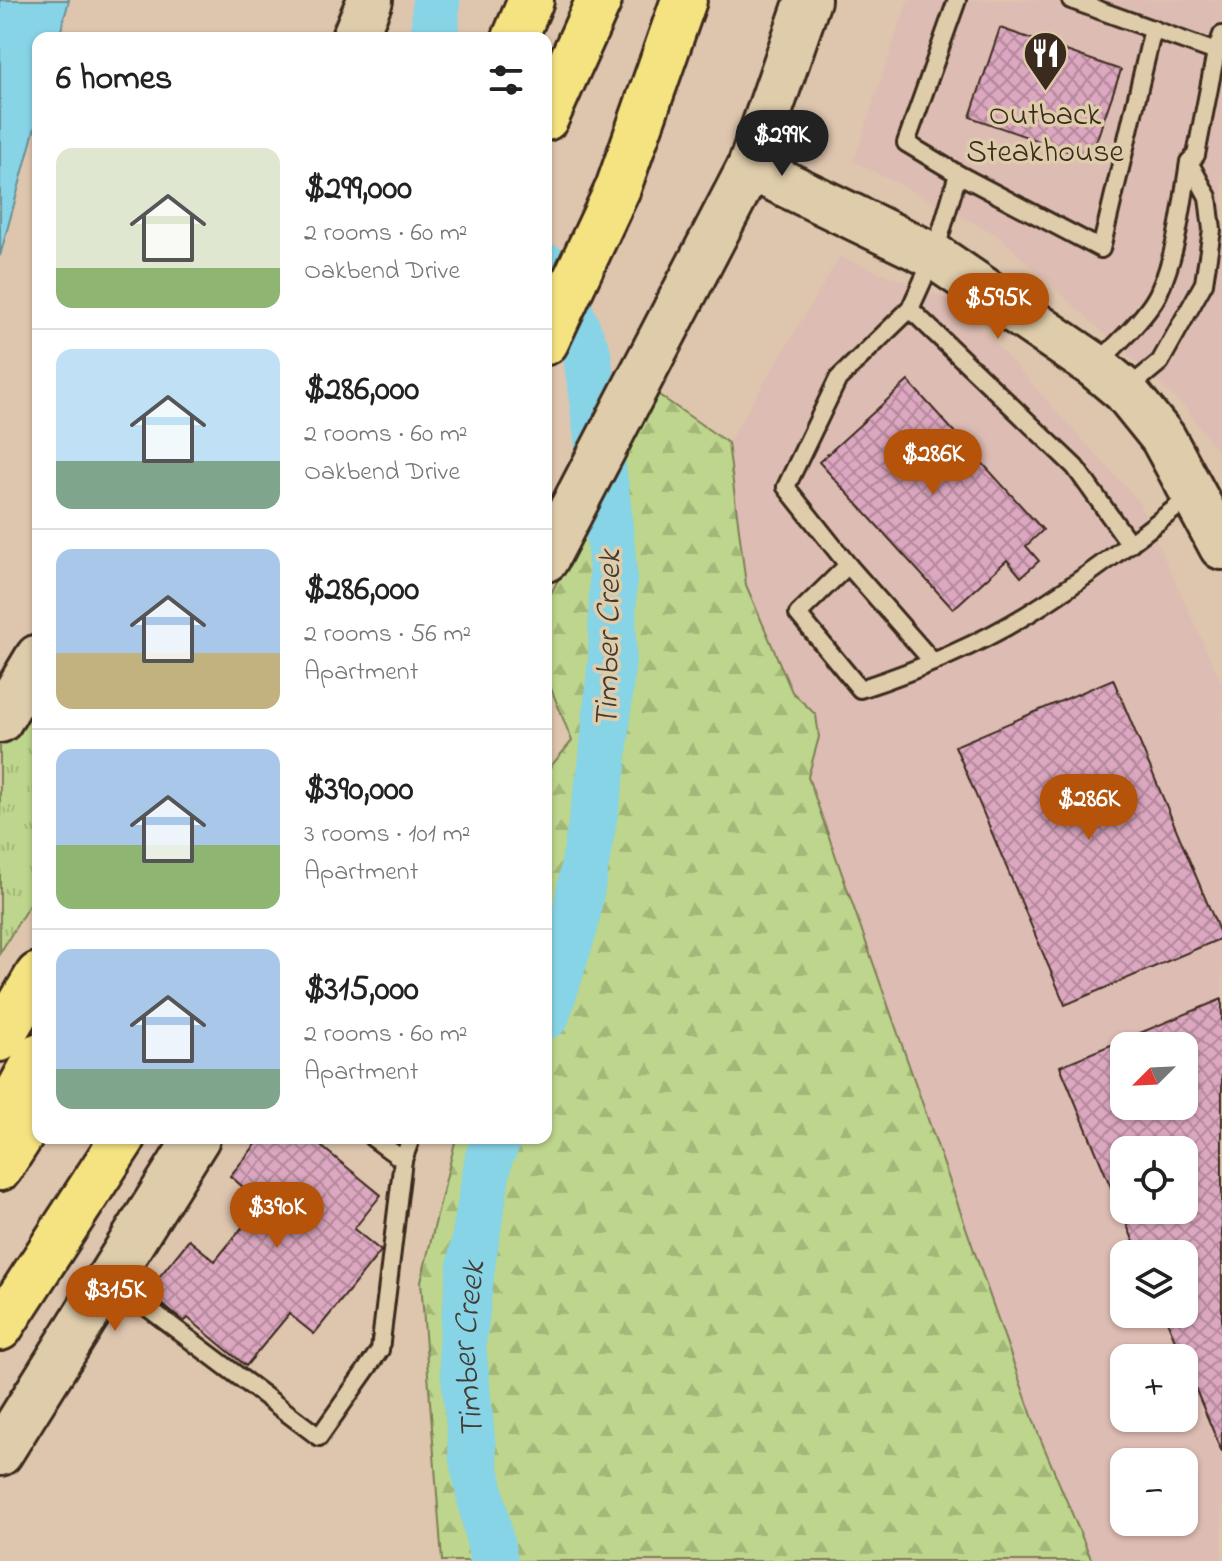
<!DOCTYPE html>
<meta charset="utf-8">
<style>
body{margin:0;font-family:"Indie Flower",sans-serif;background:#f6f6f6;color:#222;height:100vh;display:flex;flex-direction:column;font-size:30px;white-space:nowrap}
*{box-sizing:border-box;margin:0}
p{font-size:26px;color:#767676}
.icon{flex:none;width:44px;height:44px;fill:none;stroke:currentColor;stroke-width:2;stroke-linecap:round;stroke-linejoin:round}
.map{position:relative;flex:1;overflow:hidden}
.drawer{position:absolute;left:32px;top:32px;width:520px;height:1112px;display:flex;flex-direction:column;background:#fff;border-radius:16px;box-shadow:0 2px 6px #0004}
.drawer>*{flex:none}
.needle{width:52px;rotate:246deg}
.tools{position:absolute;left:1110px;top:1032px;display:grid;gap:16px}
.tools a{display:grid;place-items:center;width:88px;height:88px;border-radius:16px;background:#fff;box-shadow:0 2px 6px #0004;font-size:40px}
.price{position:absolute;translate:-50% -68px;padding:0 18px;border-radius:28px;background:#b45309;color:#fff;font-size:26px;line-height:52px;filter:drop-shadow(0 2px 4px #0008)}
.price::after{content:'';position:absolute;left:50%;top:48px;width:24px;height:18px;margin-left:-12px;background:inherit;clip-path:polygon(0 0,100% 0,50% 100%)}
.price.on{background:#222;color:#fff}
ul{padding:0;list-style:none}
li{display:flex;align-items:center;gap:24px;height:200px;padding:0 24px}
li+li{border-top:2px solid #e0e0e0}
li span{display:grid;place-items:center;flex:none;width:224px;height:160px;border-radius:16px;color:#555}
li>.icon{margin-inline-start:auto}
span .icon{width:96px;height:96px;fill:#fffc;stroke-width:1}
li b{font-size:34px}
h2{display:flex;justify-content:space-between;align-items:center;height:96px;padding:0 24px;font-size:34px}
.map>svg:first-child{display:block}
.built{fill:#ddbcb3;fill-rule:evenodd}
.grass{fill:url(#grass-tufts);stroke:#7c8055;stroke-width:2}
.forest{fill:url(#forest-firs);stroke:#7c8055;stroke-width:2}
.water{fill:#87d4e7;stroke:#699097;stroke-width:2}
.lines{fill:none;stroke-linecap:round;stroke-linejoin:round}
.river{stroke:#87d4e7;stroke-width:48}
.building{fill:url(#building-cross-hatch);stroke:#3b2a1e;stroke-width:2;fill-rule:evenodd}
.lane-casing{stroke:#3b2a1e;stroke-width:22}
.secondary-casing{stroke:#3b2a1e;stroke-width:50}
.highway-casing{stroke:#3b2a1e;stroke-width:50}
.lane{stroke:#deccaa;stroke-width:16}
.secondary{stroke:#deccaa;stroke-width:44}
.highway{stroke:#f5e382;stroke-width:44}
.labels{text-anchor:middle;stroke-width:7;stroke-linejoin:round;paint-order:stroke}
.poi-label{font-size:32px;fill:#3b2a1e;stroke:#deccaa}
.water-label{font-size:34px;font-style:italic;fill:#433b32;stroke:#deccaa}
</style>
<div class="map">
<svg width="1222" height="1561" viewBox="0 0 1222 1561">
<defs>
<pattern id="grass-tufts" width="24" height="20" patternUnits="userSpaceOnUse" patternTransform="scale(2)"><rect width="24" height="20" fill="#bdd58c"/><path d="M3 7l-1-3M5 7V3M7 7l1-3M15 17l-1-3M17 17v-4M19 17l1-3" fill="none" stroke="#a3b778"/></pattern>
<pattern id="forest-firs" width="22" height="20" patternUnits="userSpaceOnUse" patternTransform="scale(2)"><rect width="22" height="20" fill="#bdd58c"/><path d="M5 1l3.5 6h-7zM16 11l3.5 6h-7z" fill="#a3b778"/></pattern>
<pattern id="building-cross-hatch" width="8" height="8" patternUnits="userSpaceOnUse" patternTransform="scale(2)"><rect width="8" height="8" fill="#dca7c0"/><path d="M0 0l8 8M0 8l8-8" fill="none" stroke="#b4889b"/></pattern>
</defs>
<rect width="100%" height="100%" fill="#dec5ae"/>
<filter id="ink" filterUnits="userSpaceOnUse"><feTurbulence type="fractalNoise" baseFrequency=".0125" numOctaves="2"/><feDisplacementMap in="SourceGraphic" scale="16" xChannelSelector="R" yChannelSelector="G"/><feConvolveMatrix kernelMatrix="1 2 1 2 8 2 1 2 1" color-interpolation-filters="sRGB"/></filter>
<g filter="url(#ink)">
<!-- built -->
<g class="built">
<polygon points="908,0 1222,0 1222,459 1186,408 996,234 854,161"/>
<path d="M840 257 958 303 1138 501 1222 684V1561H1092L1038 1433 808 777 819 737 816 715 792 692 746 585 728 443ZM1124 1046H1184V1106H1124ZM1124 1150H1184V1210H1124ZM1124 1254H1184V1314H1124ZM1124 1358H1184V1418H1124ZM1124 1462H1184V1522H1124Z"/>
</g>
<!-- grass -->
<polygon class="grass" points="38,670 38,890 0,953 0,736"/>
<!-- forest -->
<polygon class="forest" points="656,393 728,443 746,585 792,692 816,715 819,737 808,777 1038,1433 1092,1561 442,1561 421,1281 456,1138 546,1138 546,772 572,741 546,676 546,603"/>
<!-- water -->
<polygon class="water" points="0,0 69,0 59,38 38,38 38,116 0,256"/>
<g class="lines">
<!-- river -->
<g class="river">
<polyline points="435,38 436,0"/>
<polyline points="546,267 559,287 587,354 607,505 613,571 612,658 602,767 574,927 546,1015"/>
<path id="s1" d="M494 1561 473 1459 462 1345 472 1259 489 1157 498 1138"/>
</g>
</g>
<!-- building -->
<g class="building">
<polygon points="1000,28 1121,70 1090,159 970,117"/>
<polygon points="908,381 1043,530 1026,546 1039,561 1021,577 1007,560 953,609 819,462"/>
<polygon points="1113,679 1222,938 1065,1005 955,746"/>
<path d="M1222 999V1452L1164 1314H1184V1254H1139L1060 1066ZM1124 1046H1184V1106H1124ZM1124 1150H1184V1210H1124Z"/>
<polygon points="261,1138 311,1138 381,1195 354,1229 381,1251 314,1334 289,1314 246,1366 188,1318 184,1322 147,1292 189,1240 215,1261 262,1203 230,1176"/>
</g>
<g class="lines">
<defs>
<g id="lane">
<path d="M957 0 906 143 958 174 934 256 910 309 838 379 786 487 848 565 798 614 860 689C918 670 976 646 1028 614 1085 579 1139 537 1191 496"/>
<polyline points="1071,0 1216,52"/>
<polyline points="958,174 1101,249 1153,29"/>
<polyline points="910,309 1075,467 1130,544"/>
<path d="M1096 364C1114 348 1147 316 1158 294 1177 254 1182 206 1189 162L1196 155 1216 52 1222 35"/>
<polyline points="1125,391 1160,362 1204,283 1212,230 1208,197 1189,162"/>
<polyline points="848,565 933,662"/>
<polyline points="403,1160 411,1138"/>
<polyline points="111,1280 319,1437 380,1350 403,1160 373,1138"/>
</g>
<g id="secondary">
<polyline points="354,38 370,0"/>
<polyline points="750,167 934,256 1094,365 1125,391 1163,438 1222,547"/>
<polyline points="546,559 750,167 808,0"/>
<polyline points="0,720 38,657"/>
<polyline points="0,1453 197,1138"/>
</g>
<g id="highway">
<polyline points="515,38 531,0"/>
<polyline points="546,118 599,0"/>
<polyline points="546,342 618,188 684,0"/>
<polyline points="0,1039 38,975"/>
<polyline points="0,1125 38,1056"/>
<polyline points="0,1168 38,1109"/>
<polyline points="0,1328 123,1138"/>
</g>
</defs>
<!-- lane casing -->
<use href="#lane" class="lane-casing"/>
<!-- secondary casing -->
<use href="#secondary" class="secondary-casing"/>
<!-- highway casing -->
<use href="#highway" class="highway-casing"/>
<!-- lane -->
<use href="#lane" class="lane"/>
<!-- secondary -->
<use href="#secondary" class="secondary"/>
<!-- highway -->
<use href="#highway" class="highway"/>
</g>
</g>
<!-- icons -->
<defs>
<symbol id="restaurant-pin" viewBox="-11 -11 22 30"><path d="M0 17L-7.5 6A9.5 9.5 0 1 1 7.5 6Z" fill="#3b2a1e" stroke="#deccaa"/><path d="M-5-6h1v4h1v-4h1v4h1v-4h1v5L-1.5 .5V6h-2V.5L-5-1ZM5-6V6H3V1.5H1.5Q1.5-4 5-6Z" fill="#fff"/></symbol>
</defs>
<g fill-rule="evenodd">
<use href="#restaurant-pin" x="1020" y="28" width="51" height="69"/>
</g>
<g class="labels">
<!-- poi labels -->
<g class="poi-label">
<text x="1045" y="124">Outback<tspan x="1045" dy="37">Steakhouse</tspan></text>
</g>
<!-- water labels -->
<g class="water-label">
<text transform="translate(606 639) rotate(-89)" y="12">Timber Creek</text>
<text dy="12" stroke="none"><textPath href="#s1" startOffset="214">Timber Creek</textPath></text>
</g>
</g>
</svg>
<div class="tools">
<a><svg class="needle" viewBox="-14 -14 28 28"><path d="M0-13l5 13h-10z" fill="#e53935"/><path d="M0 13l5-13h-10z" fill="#767676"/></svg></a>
<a><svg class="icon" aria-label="locate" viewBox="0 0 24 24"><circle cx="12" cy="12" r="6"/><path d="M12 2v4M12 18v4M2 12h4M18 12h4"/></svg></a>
<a><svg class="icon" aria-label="layers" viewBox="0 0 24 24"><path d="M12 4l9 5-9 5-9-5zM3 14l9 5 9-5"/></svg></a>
<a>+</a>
<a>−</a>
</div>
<b class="price on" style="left:782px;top:178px">$299K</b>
<b class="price" style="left:998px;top:341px">$595K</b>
<b class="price" style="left:933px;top:497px">$286K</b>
<b class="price" style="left:1089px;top:842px">$286K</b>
<b class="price" style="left:277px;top:1250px">$390K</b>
<b class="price" style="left:115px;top:1333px">$315K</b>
<section class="drawer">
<h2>6 homes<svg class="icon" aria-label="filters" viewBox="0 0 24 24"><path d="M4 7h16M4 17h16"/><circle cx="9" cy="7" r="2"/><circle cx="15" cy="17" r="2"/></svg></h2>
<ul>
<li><span style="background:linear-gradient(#dfe7d0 75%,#8fb573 0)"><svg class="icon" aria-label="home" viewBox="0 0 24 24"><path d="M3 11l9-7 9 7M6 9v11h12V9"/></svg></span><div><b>$299,000</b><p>2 rooms · 60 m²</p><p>Oakbend Drive</p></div></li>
<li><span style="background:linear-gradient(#bfe0f5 70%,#7fa58c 0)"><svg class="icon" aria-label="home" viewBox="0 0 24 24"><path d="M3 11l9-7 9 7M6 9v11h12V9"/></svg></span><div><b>$286,000</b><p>2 rooms · 60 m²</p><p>Oakbend Drive</p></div></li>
<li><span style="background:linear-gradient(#a9c7e8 65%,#c2b280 0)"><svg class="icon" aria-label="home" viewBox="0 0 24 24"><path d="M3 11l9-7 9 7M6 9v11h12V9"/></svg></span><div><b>$286,000</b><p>2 rooms · 56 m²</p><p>Apartment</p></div></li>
<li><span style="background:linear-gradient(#a9c7e8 60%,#8fb573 0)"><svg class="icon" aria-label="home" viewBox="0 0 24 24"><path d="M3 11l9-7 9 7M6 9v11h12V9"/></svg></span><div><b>$390,000</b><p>3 rooms · 101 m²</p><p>Apartment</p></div></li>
<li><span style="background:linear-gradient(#a9c7e8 75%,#7fa58c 0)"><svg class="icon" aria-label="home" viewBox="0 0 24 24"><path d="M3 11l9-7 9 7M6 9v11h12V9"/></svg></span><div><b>$315,000</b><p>2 rooms · 60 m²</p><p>Apartment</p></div></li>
</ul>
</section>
</div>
